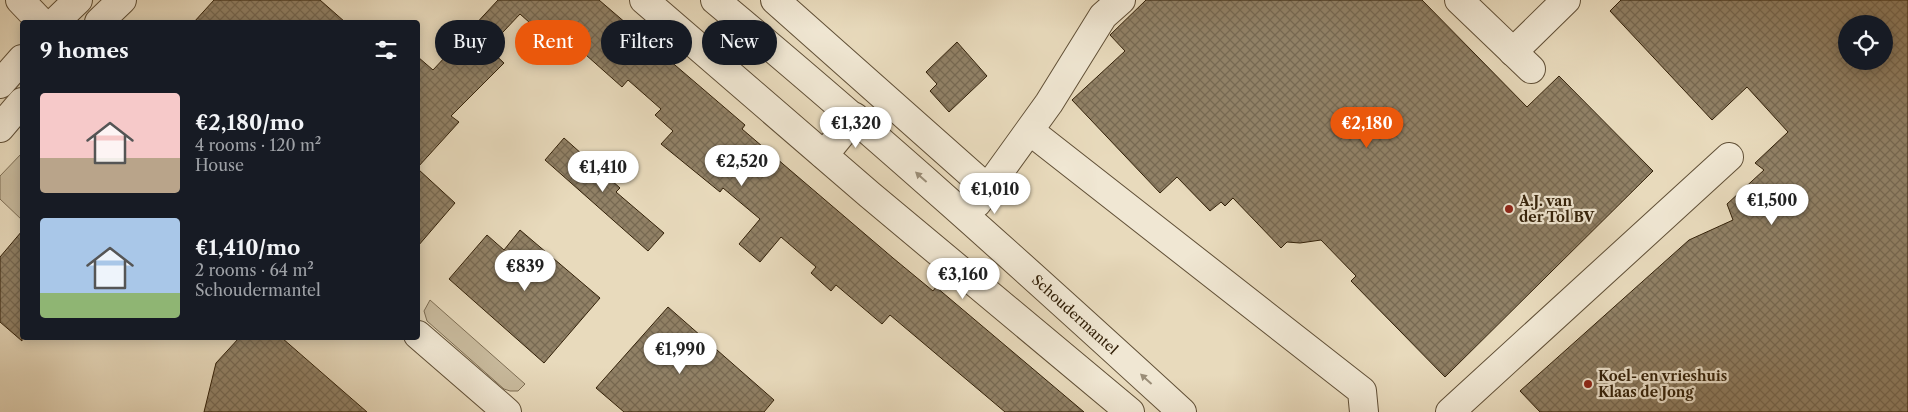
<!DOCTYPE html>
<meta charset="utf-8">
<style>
body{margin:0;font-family:"Libre Caslon Text",serif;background:#242831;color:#f1f3f6;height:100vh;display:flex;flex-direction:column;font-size:19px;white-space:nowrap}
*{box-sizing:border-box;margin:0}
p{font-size:16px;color:#9ea1a6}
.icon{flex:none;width:28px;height:28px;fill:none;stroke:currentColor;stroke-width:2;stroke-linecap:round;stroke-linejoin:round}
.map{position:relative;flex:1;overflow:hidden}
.drawer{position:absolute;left:20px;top:20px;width:400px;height:320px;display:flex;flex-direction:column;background:#171b24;border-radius:5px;box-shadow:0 2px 12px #0003}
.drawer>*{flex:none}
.hud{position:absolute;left:435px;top:20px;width:475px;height:45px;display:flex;gap:10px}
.tools{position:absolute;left:1838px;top:15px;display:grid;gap:10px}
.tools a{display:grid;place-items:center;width:55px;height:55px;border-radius:50%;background:#171b24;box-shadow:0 2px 12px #0003;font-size:25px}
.price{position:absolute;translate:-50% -42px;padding:0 11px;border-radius:18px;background:#fff;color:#222;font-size:16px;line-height:32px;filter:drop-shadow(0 1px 2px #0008)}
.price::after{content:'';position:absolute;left:50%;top:30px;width:15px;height:11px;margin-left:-8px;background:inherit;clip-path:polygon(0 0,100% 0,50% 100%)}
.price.selected{background:#ea580c;color:#fff}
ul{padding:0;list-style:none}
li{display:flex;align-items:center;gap:15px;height:125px;padding:0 20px}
li span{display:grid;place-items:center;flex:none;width:140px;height:100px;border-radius:5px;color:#555}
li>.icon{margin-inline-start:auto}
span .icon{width:60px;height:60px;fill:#fffc;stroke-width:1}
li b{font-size:21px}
h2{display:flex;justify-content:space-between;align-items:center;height:60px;padding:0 20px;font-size:21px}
.chip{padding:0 18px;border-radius:22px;background:#171b24;box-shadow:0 2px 12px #0003;font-size:18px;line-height:45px}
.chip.selected{background:#ea580c;color:#fff}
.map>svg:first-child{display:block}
.grass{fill:#c9bb9e;stroke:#7e6e54}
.building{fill:url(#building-cross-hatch);stroke:#332109;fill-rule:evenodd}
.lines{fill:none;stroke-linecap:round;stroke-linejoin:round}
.minor-casing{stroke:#604f36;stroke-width:30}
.minor{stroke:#f0e7d3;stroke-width:28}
.oneway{fill:#9b8e78}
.poi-dot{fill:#8f2418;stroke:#f0e7d3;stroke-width:2}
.labels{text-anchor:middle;stroke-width:4.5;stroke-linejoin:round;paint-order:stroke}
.poi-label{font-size:14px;font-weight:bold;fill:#332109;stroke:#f0e7d3;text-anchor:start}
.street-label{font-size:14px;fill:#332109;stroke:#f0e7d3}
</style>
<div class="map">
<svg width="1908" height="412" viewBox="0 0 1908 412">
<defs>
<pattern id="building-cross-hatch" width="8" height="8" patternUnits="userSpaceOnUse" patternTransform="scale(1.25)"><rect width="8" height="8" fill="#918166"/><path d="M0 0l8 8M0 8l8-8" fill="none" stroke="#776952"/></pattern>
</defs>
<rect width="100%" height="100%" fill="#e8dabc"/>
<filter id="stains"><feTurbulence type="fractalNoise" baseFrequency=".004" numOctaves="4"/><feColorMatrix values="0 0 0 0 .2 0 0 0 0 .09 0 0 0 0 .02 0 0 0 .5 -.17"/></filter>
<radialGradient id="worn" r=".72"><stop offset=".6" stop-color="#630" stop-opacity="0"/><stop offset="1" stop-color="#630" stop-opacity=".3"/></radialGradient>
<!-- grass -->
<g class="grass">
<polygon points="22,153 22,220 0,199 0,176"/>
<polygon points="430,300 525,384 518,391 510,391 504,389 427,321 424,311"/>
</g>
<!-- building -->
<g class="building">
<polygon points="214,0 320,0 345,22 194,22"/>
<polygon points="498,0 599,0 745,125 742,129 893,258 933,291 936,287 1084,412 1005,412 890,315 882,324 836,285 831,291 811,273 816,267 781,237 760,262 739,244 760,219 723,188 720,192 661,144 673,131 655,115 661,109 628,80 622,87 568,39 566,41 556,32 549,40 520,14 488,48 504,63 451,116 459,122 418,167 418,57 433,70"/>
<polygon points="1146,0 1422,0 1527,107 1559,76 1653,171 1445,377 1351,281 1356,276 1321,240 1300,243 1287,242 1281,248 1233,198 1225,206 1221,202 1210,211 1177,177 1160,193 1072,100 1125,51 1110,35"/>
<path d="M1621 0H1908V412H1540L1520 391 1689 240 1733 220 1727 204 1764 170 1755 163 1788 132 1747 87 1712 120 1610 11ZM1846 24H1884V61H1846Z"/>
<polygon points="957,42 987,76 949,112 930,91 937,84 926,72"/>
<polygon points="564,138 620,188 616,192 664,233 648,251 545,160"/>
<polygon points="418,169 455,203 418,246"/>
<polygon points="520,230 600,298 544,363 449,279 487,235 504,250"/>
<polygon points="22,231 22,341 0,322 0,257"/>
<polygon points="668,307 774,400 764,412 624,412 596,388"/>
<polygon points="239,338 282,338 367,412 204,412 216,363"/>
</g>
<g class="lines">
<defs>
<g id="minor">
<polyline points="20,0 41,22"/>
<polyline points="644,0 870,195 1130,412"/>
<path id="s1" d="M715 0C875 133 1029 272 1182 412"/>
<polyline points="775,0 988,189"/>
<polyline points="1459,0 1531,69"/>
<polyline points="55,22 78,0"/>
<polyline points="99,22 122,0"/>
<polyline points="1513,52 1566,0"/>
<polyline points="0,84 22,59"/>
<polyline points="0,128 22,102"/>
<polyline points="1030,131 1362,391 1364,412"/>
<polyline points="824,155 855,117"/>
<polyline points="977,203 1049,103 1103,16 1121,0"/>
<polyline points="418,335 507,412"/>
<polyline points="1450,412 1729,157"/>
</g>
</defs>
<!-- minor casing -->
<use href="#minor" class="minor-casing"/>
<!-- minor -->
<use href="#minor" class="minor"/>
</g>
<!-- one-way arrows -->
<defs><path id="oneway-solid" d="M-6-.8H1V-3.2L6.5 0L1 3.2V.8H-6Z" transform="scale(1.25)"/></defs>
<g class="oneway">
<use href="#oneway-solid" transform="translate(921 177) rotate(-138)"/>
<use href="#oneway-solid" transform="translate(1146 379) rotate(-138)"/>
</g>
<!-- markers -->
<g class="poi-dot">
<circle cx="1509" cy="209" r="5"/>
<circle cx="1588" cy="384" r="5"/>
</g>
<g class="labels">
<!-- poi labels -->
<g class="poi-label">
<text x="1519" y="206">A.J. van<tspan x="1519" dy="16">der Tol BV</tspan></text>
<text x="1598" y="381">Koel- en vrieshuis<tspan x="1598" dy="16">Klaas de Jong</tspan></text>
</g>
<!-- street labels -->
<g class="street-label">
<text dy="5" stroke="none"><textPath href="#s1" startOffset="478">Schoudermantel</textPath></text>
</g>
</g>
<rect width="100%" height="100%" filter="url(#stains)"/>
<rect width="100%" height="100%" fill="url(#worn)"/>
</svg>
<div class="tools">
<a><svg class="icon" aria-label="locate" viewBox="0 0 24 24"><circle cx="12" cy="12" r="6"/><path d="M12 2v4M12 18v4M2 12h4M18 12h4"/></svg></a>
</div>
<b class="price" style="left:856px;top:149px">€1,320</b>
<b class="price selected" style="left:1367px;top:149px">€2,180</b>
<b class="price" style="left:742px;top:187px">€2,520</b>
<b class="price" style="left:603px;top:193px">€1,410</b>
<b class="price" style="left:995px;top:215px">€1,010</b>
<b class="price" style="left:1772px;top:226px">€1,500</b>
<b class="price" style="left:525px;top:292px">€839</b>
<b class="price" style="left:963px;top:300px">€3,160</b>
<b class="price" style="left:680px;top:375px">€1,990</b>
<div class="hud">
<a class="chip">Buy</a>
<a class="chip selected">Rent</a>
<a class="chip">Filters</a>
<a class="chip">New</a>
</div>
<section class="drawer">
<h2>9 homes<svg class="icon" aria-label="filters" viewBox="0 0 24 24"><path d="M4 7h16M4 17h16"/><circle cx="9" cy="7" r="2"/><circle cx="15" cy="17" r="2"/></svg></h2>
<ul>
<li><span style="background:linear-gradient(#f6c9c9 65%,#b9a48a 0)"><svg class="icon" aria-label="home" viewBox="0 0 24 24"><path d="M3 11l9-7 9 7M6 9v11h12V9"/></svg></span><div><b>€2,180/mo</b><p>4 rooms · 120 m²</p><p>House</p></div></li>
<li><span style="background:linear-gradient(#a9c7e8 75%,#8fb573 0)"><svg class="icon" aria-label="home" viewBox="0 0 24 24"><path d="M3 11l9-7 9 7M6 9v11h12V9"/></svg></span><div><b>€1,410/mo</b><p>2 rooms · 64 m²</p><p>Schoudermantel</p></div></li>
</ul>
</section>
</div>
